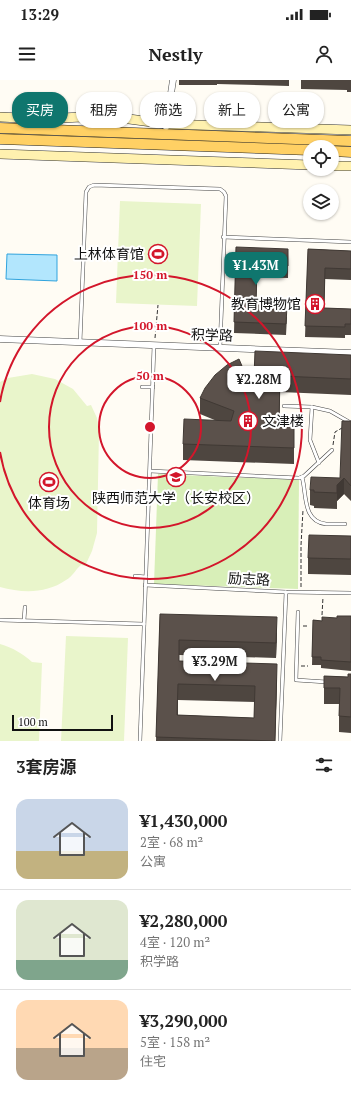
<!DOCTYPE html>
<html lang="zh">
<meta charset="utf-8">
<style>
body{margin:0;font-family:"PT Serif","Noto Sans SC",serif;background:#f6f6f6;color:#222;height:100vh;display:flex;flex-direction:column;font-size:15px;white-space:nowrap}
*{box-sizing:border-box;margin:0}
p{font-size:13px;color:#767676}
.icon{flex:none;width:22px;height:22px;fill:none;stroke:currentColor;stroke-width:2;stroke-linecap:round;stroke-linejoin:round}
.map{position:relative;height:661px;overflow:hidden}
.side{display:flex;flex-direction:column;background:#fff;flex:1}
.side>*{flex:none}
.banner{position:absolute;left:12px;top:12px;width:327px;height:36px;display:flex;gap:8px}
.controls{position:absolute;left:303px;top:60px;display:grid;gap:8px}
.controls a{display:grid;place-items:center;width:36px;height:36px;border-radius:50%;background:#fff;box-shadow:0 1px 3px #0004;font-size:20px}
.scale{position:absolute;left:12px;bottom:10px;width:101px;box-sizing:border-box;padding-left:4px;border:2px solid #111;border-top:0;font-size:11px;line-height:14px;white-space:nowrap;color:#111;-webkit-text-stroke:3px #fff;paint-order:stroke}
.price{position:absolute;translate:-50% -34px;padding:0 9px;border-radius:8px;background:#fff;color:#222;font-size:13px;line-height:26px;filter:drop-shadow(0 1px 2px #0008)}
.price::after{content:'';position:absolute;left:50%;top:24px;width:12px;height:9px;margin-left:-6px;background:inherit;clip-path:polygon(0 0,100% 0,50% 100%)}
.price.selected{background:#0f766e;color:#fff}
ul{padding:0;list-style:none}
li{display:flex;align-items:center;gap:12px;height:100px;padding:0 16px}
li+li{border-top:1px solid #e0e0e0}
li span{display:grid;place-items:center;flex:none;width:112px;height:80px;border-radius:12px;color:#555}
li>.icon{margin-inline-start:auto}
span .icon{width:48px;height:48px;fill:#fffc;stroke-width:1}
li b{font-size:17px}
h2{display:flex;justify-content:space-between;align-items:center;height:48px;padding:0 16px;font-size:17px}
.pill{padding:0 14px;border-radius:16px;background:#fff;box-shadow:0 1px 3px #0004;font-size:14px;line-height:36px}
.pill.selected{background:#0f766e;color:#fff}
.status{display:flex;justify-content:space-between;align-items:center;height:28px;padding:0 20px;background:#fff;direction:ltr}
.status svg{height:11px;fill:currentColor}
header{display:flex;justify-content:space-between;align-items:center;height:52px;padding:0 16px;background:#fff;font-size:18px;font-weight:700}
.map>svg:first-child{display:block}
.green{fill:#d8efb8}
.pitch{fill:#e9f5cb}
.water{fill:#b2e6fd;stroke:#30a3dd}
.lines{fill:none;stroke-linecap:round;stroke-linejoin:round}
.lane-casing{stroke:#444;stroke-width:4}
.street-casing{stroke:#444;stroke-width:7}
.secondary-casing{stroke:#333;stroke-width:10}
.primary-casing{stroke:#222;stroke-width:11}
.path{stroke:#333;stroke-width:1;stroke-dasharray:4 2;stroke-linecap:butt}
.lane{stroke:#fff;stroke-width:3}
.street{stroke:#fff;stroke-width:6}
.secondary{stroke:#fff1af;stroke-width:9}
.primary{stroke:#ffd064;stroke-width:10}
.wall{fill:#4e4640;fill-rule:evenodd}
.shaded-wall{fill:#403934}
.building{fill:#5b514b;stroke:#403934;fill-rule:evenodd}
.ring{fill:none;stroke:#d3162b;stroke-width:2}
.labels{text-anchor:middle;stroke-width:4;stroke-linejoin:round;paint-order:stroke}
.poi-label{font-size:14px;fill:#111;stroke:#fff;text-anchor:end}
.street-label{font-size:14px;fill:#111;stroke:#fff}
.centre{fill:#d3162b;stroke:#fff;stroke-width:2}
.ring-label{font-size:12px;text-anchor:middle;font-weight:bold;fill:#d3162b;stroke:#fff;stroke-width:4;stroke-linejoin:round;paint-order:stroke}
</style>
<div class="status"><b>13:29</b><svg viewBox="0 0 49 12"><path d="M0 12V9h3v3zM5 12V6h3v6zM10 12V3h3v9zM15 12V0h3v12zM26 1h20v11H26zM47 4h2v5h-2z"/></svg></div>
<header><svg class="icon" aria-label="menu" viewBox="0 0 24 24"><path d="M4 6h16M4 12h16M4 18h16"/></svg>Nestly<svg class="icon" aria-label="person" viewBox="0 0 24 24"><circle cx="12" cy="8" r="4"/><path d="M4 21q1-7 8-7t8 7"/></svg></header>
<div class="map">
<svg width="351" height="661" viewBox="0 0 351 661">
<rect width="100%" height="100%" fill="#fffcf4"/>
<!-- green -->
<polygon class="green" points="158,394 299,400 298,509 154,504"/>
<!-- pitch -->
<g class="pitch">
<polygon points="120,121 201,124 197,226 116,223"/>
<path d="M32 294 55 299 73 309 87 326 91 325 97 338 99 352 97 453 92 471 85 486 81 485C76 489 72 497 66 500 46 514 22 513 0 507V302L8 298Z"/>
<polygon points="66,556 128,558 124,661 61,661"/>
<path d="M0 564C13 568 22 573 32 582L42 583 39 661H0Z"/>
</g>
<!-- water -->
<polygon class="water" points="7,174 57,175 57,201 6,199"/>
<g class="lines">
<defs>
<g id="lane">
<polyline points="223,157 351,162"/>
<polyline points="80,263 86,112 89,107 94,105 220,109 224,112 226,116 220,267"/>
<polyline points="142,307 153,307"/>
<polyline points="284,326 312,327 330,331 351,343"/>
<polyline points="312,327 310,360 319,383"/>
<polyline points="150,391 299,398 304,396 332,370"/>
<path d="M302 397C307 414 302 441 326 444 332 444 339 444 345 444"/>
<polyline points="135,496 146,497"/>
<polyline points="145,505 286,512 351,513"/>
<polyline points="298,532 296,600 327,602"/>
<polyline points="0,540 144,544"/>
<polyline points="24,540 25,527"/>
<polyline points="140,661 154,265"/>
<polyline points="280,661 286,512"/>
</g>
<g id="street">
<polyline points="166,47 173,0"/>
<polyline points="0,259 351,273"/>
</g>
<g id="secondary">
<polyline points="0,37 41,39 82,37 129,39 167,44 351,50"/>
<polyline points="0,74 310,85"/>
<polyline points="332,86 351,86"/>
</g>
<g id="primary">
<polyline points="0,48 351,61"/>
<polyline points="0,59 310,70"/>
<polyline points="332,71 351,72"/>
</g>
</defs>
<!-- lane casing -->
<use href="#lane" class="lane-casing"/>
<!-- street casing -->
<use href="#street" class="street-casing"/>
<!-- secondary casing -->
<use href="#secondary" class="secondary-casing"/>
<!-- primary casing -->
<use href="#primary" class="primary-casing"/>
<!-- path -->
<g class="path">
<polyline points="155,258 158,225"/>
<polyline points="333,365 335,352 342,348"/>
<polyline points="301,507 301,465 303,430"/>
<polyline points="322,535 323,517"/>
<polyline points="303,546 309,546"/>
<polyline points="301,586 308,586"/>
</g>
<!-- lane -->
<use href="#lane" class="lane"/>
<!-- street -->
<use href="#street" class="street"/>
<!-- secondary -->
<use href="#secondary" class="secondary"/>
<!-- primary -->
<use href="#primary" class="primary"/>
</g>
<!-- wall -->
<g class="wall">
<polygon points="179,0 289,0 289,6 217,4 217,5 179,5"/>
<polygon points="301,0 351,0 351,12 347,12 347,10 301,9"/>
<polygon points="236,167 288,180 288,198 257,197 256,225 287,237 286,255 234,253"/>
<polygon points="308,169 351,171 351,200 325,199 324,228 351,229 351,255 345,255 345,258 305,257"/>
<polygon points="351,275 351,315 280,312 279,343 294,343 294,384 183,380 183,364 217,341 200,334 200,318 253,312 254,310 254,296"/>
<polygon points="351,341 351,421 344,414 337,421 337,429 314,428 314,426 310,425 310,410 340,398"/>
<polygon points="351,456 351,495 308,494 308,478"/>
<path d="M160 534 277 553 276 578 179 575V581L277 600 275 661H156ZM178 620 255 622 254 638 178 635Z"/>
<polygon points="351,536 351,591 321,588 321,585 312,585 313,540 322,541"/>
<polygon points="351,594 351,653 339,652 339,624 324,624 324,596 348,597"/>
</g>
<!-- shaded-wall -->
<g class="shaded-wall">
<polygon points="280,296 280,312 279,359 279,343"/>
<polygon points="344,398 344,414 337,421 337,429 337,405"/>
<polygon points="277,537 277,553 276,578 276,563"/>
<polygon points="277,584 277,600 275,661"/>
</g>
<!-- building -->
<g class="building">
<polygon points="236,167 288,169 288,186 257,185 256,225 287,226 286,244 234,242"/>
<polygon points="308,169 351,171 351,189 325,188 324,228 351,229 351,244 345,244 345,247 305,246"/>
<polygon points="255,271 351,275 351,299 280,296 279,343 294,343 294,368 183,364 184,339 231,341 234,331 200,318 205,308 215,295 227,285 239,279 253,312 253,310 263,308 263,297 254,296"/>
<polygon points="342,341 351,341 351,406 344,398 337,405 337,413 314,412 314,410 310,410 311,397 340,398"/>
<polygon points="309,455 351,456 351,479 308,478"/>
<path d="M160 534 277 537 276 563 179 560V581L277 584 275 661 156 657ZM178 604 255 606 254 638 177 635Z"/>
<polygon points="337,536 351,536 351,582 321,580 321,577 312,577 313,540 322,541 322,537 337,538"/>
<polygon points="348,594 351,594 351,637 339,636 340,608 324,608 324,596 348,597"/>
</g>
<!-- distance rings -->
<g class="ring">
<circle cx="150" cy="347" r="51"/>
<circle cx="150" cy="347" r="101"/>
<path d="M0 322A152 152 0 1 1 0 372"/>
</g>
<!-- icons -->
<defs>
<symbol id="stadium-ring" viewBox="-11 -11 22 22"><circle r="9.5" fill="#fff" stroke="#d3162b" stroke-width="1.5"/><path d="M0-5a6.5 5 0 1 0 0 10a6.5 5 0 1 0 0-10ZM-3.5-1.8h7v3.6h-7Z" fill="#d3162b"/></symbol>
<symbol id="building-ring" viewBox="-11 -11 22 22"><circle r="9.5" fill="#fff" stroke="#d3162b" stroke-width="1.5"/><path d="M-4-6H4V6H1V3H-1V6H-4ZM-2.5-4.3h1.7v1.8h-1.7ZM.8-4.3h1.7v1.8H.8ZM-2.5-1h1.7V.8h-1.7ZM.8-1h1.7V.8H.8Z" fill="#d3162b"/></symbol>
<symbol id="university-ring" viewBox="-11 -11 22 22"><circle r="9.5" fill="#fff" stroke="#d3162b" stroke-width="1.5"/><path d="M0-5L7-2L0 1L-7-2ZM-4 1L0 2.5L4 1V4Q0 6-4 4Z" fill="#d3162b"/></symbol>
</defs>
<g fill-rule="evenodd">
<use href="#stadium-ring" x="147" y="163" width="22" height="22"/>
<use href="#building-ring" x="304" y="213" width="22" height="22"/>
<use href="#building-ring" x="237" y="330" width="22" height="22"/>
<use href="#university-ring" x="165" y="386" width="22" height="22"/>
<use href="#stadium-ring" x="38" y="391" width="22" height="22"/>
</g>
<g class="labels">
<!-- poi labels -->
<g class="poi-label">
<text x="144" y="179">上林体育馆</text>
<text x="301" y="229">教育博物馆</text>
<text x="262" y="346" text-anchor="start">文津楼</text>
<text x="176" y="423" text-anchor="middle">陕西师范大学（长安校区）</text>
<text x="49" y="428" text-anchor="middle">体育场</text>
</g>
<!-- street labels -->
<g class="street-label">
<text transform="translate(212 255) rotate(2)" y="5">积学路</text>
<text transform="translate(249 499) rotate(3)" y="5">励志路</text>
</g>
</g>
<circle cx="150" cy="347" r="6" class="centre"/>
<g class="ring-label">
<text x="150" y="199">150 m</text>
<text x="150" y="250">100 m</text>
<text x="150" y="300">50 m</text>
</g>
</svg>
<div class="controls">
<a><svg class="icon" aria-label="locate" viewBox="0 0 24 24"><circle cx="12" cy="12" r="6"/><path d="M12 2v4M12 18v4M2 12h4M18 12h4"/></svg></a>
<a><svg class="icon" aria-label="layers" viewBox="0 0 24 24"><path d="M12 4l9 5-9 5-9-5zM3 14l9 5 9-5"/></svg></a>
</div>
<div class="scale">100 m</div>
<b class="price selected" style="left:256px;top:206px">¥1.43M</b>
<b class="price" style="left:259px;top:320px">¥2.28M</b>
<b class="price" style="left:215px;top:602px">¥3.29M</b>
<div class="banner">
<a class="pill selected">买房</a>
<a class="pill">租房</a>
<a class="pill">筛选</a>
<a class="pill">新上</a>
<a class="pill">公寓</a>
</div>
</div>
<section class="side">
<h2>3套房源<svg class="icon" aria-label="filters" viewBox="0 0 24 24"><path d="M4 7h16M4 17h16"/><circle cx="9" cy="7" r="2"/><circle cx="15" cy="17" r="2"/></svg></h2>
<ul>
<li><span style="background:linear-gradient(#c9d6e8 65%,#c2b280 0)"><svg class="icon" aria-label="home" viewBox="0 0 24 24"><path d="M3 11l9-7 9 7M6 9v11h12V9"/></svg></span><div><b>¥1,430,000</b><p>2室 · 68 m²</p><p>公寓</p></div></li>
<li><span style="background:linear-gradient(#dfe7d0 75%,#7fa58c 0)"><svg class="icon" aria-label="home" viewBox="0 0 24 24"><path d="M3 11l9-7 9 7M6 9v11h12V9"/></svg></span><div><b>¥2,280,000</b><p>4室 · 120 m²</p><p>积学路</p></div></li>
<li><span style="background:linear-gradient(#ffd9b3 60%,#b9a48a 0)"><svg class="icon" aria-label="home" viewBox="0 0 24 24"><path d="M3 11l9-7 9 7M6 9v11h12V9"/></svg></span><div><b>¥3,290,000</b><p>5室 · 158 m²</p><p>住宅</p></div></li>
</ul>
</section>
